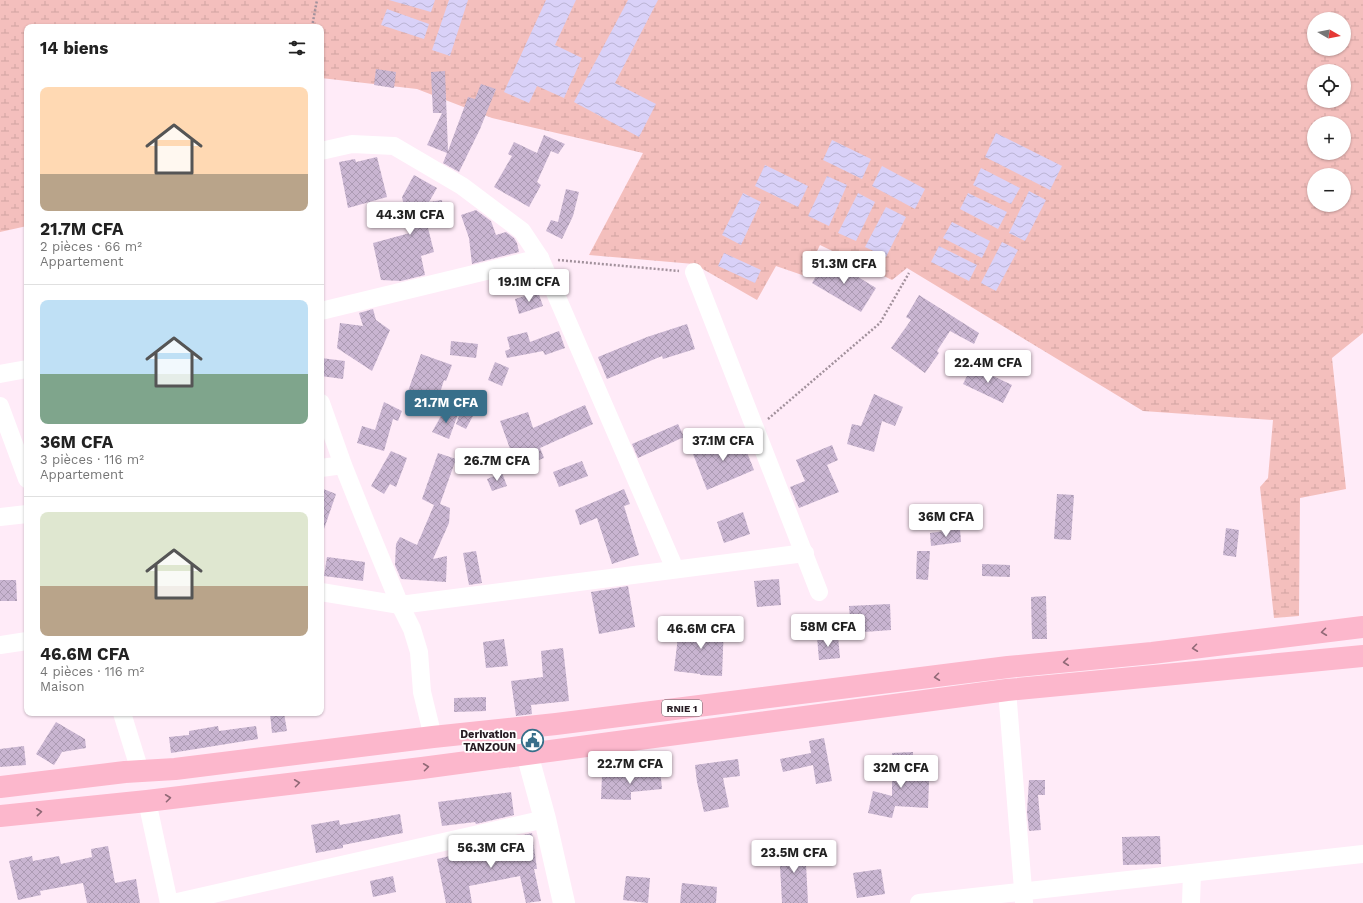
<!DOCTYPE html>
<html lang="fr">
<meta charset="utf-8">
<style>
body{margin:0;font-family:"Work Sans",sans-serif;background:#f6f6f6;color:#222;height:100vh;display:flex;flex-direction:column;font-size:15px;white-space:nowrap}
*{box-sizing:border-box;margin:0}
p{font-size:13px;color:#767676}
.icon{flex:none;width:22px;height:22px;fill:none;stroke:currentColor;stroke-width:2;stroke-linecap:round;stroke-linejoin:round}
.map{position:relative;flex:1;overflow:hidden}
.side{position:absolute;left:24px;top:24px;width:300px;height:692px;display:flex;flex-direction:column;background:#fff;border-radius:8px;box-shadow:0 1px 3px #0004}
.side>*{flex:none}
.needle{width:26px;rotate:99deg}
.tools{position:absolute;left:1307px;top:12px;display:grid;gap:8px}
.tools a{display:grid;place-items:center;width:44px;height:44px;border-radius:50%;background:#fff;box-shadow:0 1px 3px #0004;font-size:20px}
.price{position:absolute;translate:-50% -34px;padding:0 9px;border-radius:4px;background:#fff;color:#222;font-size:13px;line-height:26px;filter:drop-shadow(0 1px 2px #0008)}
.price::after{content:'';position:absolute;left:50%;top:24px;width:12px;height:9px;margin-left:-6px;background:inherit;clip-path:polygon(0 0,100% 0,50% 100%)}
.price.on{background:#386f8a;color:#fff}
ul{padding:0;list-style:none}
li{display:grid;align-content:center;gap:8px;height:212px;padding:0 16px}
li+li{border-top:1px solid #e0e0e0}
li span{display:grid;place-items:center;height:124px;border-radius:8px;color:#555}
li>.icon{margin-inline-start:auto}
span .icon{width:72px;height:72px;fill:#fffc;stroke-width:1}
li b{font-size:17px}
h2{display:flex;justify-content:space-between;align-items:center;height:48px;padding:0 16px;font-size:17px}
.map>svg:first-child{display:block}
.wetland{fill:url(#wetland-marsh);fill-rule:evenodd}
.water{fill:url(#water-waves)}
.building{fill:url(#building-cross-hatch)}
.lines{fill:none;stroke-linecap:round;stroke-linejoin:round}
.path{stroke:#a2919c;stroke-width:2.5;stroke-dasharray:2 2;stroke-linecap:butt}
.minor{stroke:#fff;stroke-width:18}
.tertiary{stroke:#fff;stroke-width:22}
.trunk{stroke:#fcb7cc;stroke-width:22}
.oneway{stroke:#916977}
.labels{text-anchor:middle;stroke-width:3.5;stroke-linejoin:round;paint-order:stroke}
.shield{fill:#fff;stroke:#675f64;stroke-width:1}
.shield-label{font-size:10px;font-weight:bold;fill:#261b22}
.poi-label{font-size:11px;font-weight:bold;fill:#261b22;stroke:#fff;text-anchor:end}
</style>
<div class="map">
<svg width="1363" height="903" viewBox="0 0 1363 903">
<defs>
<pattern id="wetland-marsh" width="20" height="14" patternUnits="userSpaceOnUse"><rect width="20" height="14" fill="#f4bfbd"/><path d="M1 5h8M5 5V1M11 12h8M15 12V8" fill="none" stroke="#d1a4a2"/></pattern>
<pattern id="water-waves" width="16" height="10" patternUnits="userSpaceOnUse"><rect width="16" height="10" fill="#d9d1f8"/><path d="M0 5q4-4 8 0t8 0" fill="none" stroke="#bab3d4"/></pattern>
<pattern id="building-cross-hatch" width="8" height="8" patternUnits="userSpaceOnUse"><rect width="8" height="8" fill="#c9b5d1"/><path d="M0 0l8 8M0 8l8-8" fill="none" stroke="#ac9bb3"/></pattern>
</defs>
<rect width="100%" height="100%" fill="#ffebf8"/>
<!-- wetland -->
<path class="wetland" d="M0 0H1363V333L1332 358 1346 489 1300 498 1299 616 1274 618 1260 487 1268 478 1273 420 1143 411 907 268 892 280 820 245 805 276 776 266 757 300 694 264 589 255 643 153 492 118 417 89 321 78V27H27V226L0 232ZM1314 19H1344V49H1314ZM1314 71H1344V101H1314ZM1314 123H1344V153H1314ZM1314 175H1344V205H1314Z"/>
<!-- water -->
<g class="water">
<polygon points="389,0 435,0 431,12"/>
<polygon points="449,0 468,0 450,56 432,50"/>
<polygon points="546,0 576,0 555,45 582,58 564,98 537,86 529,103 504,92"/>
<polygon points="628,0 658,0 615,83 656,104 639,137 574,102"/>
<polygon points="387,9 429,24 424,39 381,25"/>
<polygon points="996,133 1062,166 1050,190 985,157"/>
<polygon points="832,140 871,159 862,179 823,160"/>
<polygon points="765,165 808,186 798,207 755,186"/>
<polygon points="882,166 925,189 915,209 872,186"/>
<polygon points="981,168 1020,188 1011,204 973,185"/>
<polygon points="827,176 847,185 829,226 808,216"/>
<polygon points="1029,191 1046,200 1025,241 1009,233"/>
<polygon points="743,193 761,202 741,245 722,235"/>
<polygon points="858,193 875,202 856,241 838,233"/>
<polygon points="968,193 1007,212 998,229 960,209"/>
<polygon points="886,207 906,217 886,257 865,247"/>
<polygon points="952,222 990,241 982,258 943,238"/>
<polygon points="1002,242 1018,250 996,291 981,283"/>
<polygon points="939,246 977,265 969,281 931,262"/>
<polygon points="724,253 761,270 755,283 718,266"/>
</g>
<!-- building -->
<g class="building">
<polygon points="376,69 396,72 394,88 374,85"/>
<polygon points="445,71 448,151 468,97 475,99 481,84 496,89 480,129 459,172 443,163 447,153 427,145 442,113 433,113 431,72"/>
<polygon points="544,135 565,144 558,154 551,151 537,182 541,185 529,207 494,187 512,156 508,154 514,142 537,153"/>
<polygon points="377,157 387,197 348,208 339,162 355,159 356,162"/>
<polygon points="414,175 437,188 429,202 442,200 443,212 426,214 427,224 434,252 421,256 425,275 401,281 381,280 373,243 410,233 402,197"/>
<polygon points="566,189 579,192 573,216 562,239 546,231 551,220 558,222"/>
<polygon points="476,210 491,221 496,235 506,232 514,238 517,243 519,252 472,264 469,238 461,215"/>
<polygon points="827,258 876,288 861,312 812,283"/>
<polygon points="538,292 543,306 519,314 515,299"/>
<polygon points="919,295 979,333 974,344 950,331 937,351 939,353 925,373 891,348 911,320 906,317"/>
<polygon points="373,309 376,320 390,330 372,371 337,348 340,323 363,326 359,313"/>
<polygon points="687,324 695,349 663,359 662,356 607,379 598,357 647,337"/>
<polygon points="559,331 565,348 545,355 543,351 507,358 505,351 510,349 507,337 527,332 530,342"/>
<polygon points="451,341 478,344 476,358 450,355"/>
<polygon points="421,354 452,365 446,381 444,380 436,406 416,400 407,394"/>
<polygon points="321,358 345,361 343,379 321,376"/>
<polygon points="495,362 509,368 502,386 488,380"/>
<polygon points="972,366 1012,385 1003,403 963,384"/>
<polygon points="874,394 903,407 895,426 882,421 874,452 847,444 852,424 861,426"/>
<polygon points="467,395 482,401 477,413 475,412 466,429 456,424"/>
<polygon points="384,402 402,411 398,421 393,419 384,451 357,443 362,426 375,430"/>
<polygon points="585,405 593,424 540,448 544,458 517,468 500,421 528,412 533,428"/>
<polygon points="446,407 458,414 449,439 432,432"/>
<polygon points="678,424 684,437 638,458 632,444"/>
<polygon points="740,435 754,470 707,490 693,454"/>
<polygon points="832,445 838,460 827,465 839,492 799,508 790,487 805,481 796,460"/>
<polygon points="391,451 407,458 396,487 390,484 384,494 371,486"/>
<polygon points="438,453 456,459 440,504 450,508 449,523 433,559 447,556 446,582 401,579 395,565 396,544 400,537 417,545 434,505 422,499"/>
<polygon points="582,461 588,476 559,487 553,472"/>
<polygon points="502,473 507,486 492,491 487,479"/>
<polygon points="321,488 336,494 323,532 321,532"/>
<polygon points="624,489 630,504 624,506 639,555 612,564 597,518 580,525 575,510"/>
<polygon points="1057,494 1074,495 1071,540 1054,539"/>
<polygon points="743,512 750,534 724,543 717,522"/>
<polygon points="1226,528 1239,530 1236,557 1223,555"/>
<polygon points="960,529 961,542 931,546 930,533"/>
<polygon points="476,551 482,583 469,585 463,553"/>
<polygon points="917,551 930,551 928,580 916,579"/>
<polygon points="327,557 365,562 363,581 324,576"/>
<polygon points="982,564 1010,565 1010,577 982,576"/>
<polygon points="779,579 781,605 757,607 754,581"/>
<polygon points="0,580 16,580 17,601 0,601"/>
<polygon points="628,586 635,627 599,634 591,592"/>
<polygon points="1046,596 1047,639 1032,639 1031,597"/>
<polygon points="890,604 891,630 851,633 849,606"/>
<polygon points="702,623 724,624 722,676 700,675 700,674 674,671 679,628 702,630"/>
<polygon points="838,636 840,658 819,660 817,637"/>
<polygon points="504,639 508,666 486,668 483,642"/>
<polygon points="563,648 569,701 531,705 532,714 516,716 511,681 543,677 541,651"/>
<polygon points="486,697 486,711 454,712 454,698"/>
<polygon points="270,713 284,713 287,731 272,733"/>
<polygon points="56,722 85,739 86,748 62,752 54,765 36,754"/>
<polygon points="218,726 219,731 256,726 258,739 171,753 169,737 189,735 189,731"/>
<polygon points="824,738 832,781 816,784 813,765 783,772 780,759 811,753 809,741"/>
<polygon points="24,746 26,765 0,767 0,749"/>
<polygon points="913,752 913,781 929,781 928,808 895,806 892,818 868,813 873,791 892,796 892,753"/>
<polygon points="738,759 740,776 723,778 729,807 704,812 697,782 695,765"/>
<polygon points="660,768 662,789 631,792 631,800 601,799 602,776 640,777 639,770"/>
<polygon points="1029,780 1045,780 1045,795 1038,795 1041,830 1029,831 1027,812"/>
<polygon points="511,792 514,815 476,824 475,822 442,826 438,802"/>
<polygon points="400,814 403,833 343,845 343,848 316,853 311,825 339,820 340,825"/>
<polygon points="532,833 537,869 534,869 541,901 526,903 520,876 469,886 472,903 446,903 437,859 480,849 480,845"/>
<polygon points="1160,836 1161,864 1123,865 1122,837"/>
<polygon points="805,845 808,903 782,903 779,847"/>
<polygon points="108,846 115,883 136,879 140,903 87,903 83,883 40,891 41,895 18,900 9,861 32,856 33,861 59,856 61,864 92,857 91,849"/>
<polygon points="881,869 885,894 857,898 853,873"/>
<polygon points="393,876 396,892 373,897 370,881"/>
<polygon points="626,876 650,878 648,903 623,900"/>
<polygon points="682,883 717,887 716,903 680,903"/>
</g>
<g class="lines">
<!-- path -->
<g class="path">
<polyline points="312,27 317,0"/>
<polyline points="558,260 679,271"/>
<polyline points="768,419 880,323 909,273"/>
</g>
<!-- minor -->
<g class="minor">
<polyline points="321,151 352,144 394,146 462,186 522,231 540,258 675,569"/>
<polyline points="694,272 819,592"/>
<polyline points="321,311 540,258"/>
<polyline points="0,374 27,369"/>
<polyline points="321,403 343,465 365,520 400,605 412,629 419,652 422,692 433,737"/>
<polyline points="0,406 27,479"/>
<polyline points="321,468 343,465"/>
<polyline points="0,517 27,514"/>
<polyline points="321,592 400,605 805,553"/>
<polyline points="0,645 27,641"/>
<polyline points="1007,690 1024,902"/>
<polyline points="122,713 140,771"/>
<polyline points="147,801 169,903"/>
<polyline points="173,903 545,819"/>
<polyline points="919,903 1363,854"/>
<polyline points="1191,903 1192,873"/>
</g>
<!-- tertiary -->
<polyline class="tertiary" points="520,728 545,819 564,903"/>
<!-- trunk -->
<g class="trunk">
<polyline points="0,787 125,772 175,769 433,737 556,724 1008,667 1152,653 1363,627"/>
<polyline points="0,816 147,801 422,768 1007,690 1363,656"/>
</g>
</g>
<!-- one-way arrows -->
<defs><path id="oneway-chevron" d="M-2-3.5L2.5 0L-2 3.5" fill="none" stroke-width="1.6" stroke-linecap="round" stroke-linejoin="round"/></defs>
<g class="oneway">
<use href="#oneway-chevron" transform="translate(1324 632) rotate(173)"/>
<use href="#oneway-chevron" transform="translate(1195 648) rotate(173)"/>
<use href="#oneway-chevron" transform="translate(1066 662) rotate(174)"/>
<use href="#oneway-chevron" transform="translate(937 677) rotate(173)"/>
<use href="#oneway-chevron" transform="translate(426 767) rotate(-7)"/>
<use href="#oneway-chevron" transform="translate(297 783) rotate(-7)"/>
<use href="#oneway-chevron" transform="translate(168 798) rotate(-7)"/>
<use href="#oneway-chevron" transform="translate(39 812) rotate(-6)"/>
</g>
<!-- icons -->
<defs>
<symbol id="civic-ring" viewBox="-11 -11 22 22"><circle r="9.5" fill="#fff" stroke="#386f8a" stroke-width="1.5"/><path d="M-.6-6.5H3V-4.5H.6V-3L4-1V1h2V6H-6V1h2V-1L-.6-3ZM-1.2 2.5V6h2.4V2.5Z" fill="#386f8a"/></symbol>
</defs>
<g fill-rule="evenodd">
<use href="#civic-ring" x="520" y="728" width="25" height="25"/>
</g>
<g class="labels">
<!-- shield labels -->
<rect class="shield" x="662" y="700" width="40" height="16" rx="3"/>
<g class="shield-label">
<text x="682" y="712">RNIE 1</text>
</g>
<!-- poi labels -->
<g class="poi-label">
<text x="516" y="738">Derivation<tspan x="516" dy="13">TANZOUN</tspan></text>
</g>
</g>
</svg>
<div class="tools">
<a><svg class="needle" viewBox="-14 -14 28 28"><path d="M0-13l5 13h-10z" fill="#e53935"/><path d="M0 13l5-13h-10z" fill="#767676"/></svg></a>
<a><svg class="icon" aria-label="locate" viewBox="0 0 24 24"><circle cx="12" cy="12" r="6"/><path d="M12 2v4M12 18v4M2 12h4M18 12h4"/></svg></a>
<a>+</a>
<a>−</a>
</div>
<b class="price" style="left:410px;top:236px">44.3M CFA</b>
<b class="price" style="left:844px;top:285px">51.3M CFA</b>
<b class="price" style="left:529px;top:303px">19.1M CFA</b>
<b class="price" style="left:988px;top:384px">22.4M CFA</b>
<b class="price on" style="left:446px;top:424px">21.7M CFA</b>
<b class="price" style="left:723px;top:462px">37.1M CFA</b>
<b class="price" style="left:497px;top:482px">26.7M CFA</b>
<b class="price" style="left:946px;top:538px">36M CFA</b>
<b class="price" style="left:828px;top:648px">58M CFA</b>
<b class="price" style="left:701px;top:650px">46.6M CFA</b>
<b class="price" style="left:630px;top:785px">22.7M CFA</b>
<b class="price" style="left:901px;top:789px">32M CFA</b>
<b class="price" style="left:491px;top:869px">56.3M CFA</b>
<b class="price" style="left:794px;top:874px">23.5M CFA</b>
<section class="side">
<h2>14 biens<svg class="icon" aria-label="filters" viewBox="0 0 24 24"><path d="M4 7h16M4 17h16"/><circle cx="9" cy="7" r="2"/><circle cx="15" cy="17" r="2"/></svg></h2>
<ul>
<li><span style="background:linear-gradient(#ffd9b3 70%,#b9a48a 0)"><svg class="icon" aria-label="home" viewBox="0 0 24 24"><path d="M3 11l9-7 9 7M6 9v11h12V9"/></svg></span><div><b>21.7M CFA</b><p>2 pièces · 66 m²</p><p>Appartement</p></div></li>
<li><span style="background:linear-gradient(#bfe0f5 60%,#7fa58c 0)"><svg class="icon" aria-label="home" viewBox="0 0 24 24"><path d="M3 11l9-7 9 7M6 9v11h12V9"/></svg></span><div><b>36M CFA</b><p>3 pièces · 116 m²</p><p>Appartement</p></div></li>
<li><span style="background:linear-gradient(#dfe7d0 60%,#b9a48a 0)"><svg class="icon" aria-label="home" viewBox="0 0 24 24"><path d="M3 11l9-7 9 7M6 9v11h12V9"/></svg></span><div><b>46.6M CFA</b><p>4 pièces · 116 m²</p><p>Maison</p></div></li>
</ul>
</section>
</div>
